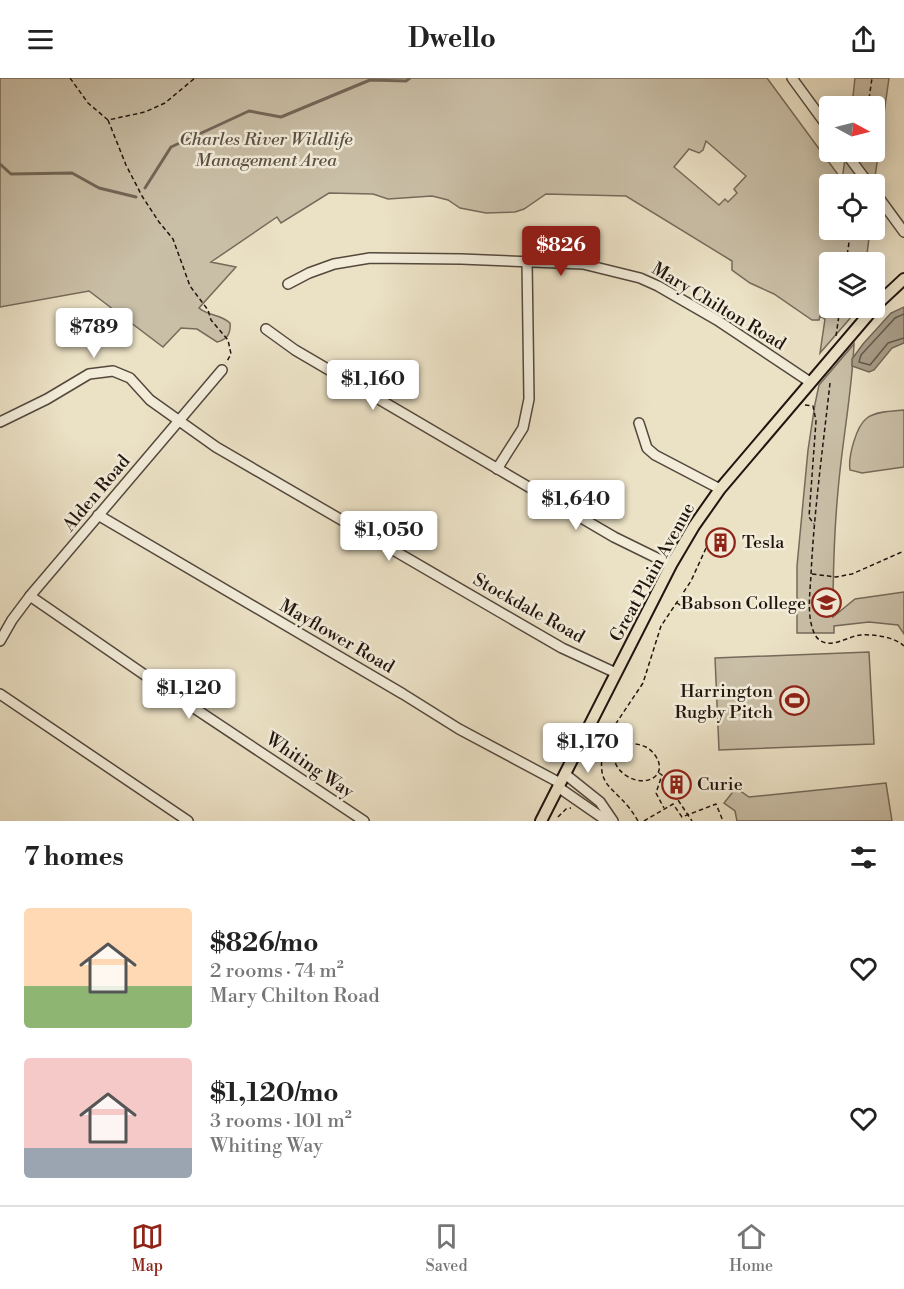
<!DOCTYPE html>
<meta charset="utf-8">
<style>
body{margin:0;font-family:"Libre Bodoni",serif;background:#f6f6f6;color:#222;height:100vh;display:flex;flex-direction:column;font-size:22px;white-space:nowrap}
*{box-sizing:border-box;margin:0}
p{font-size:20px;color:#767676}
.icon{flex:none;width:33px;height:33px;fill:none;stroke:currentColor;stroke-width:2;stroke-linecap:round;stroke-linejoin:round}
.map{position:relative;height:743px;overflow:hidden}
.details{display:flex;flex-direction:column;background:#fff;flex:1}
.details>*{flex:none}
.needle{width:39px;rotate:97deg}
.buttons{position:absolute;left:819px;top:18px;display:grid;gap:12px}
.buttons a{display:grid;place-items:center;width:66px;height:66px;border-radius:6px;background:#fff;box-shadow:0 3px 15px #0003;font-size:30px}
.price{position:absolute;translate:-50% -51px;padding:0 14px;border-radius:6px;background:#fff;color:#222;font-size:20px;line-height:39px;filter:drop-shadow(0 2px 3px #0008)}
.price::after{content:'';position:absolute;left:50%;top:36px;width:18px;height:14px;margin-left:-9px;background:inherit;clip-path:polygon(0 0,100% 0,50% 100%)}
.price.selected{background:#8f2418;color:#fff}
ul{padding:0;list-style:none}
li{display:flex;align-items:center;gap:18px;height:150px;padding:0 24px}
li span{display:grid;place-items:center;flex:none;width:168px;height:120px;border-radius:6px;color:#555}
li>.icon{margin-inline-start:auto}
span .icon{width:72px;height:72px;fill:#fffc;stroke-width:1}
li b{font-size:26px}
h2{display:flex;justify-content:space-between;align-items:center;height:72px;padding:0 24px;font-size:26px}
header{display:flex;justify-content:space-between;align-items:center;height:78px;padding:0 24px;background:#fff;font-size:27px;font-weight:700}
.dock{display:flex;justify-content:space-around;align-items:center;height:84px;border-top:2px solid #e0e0e0;background:#fff;font-size:16px;color:#767676}
.dock a{display:grid;justify-items:center;gap:3px}
.dock .selected{color:#8f2418}
.map>svg:first-child{display:block}
.green{fill:#c9bea6;stroke:#766a5b;stroke-width:1.5;fill-rule:evenodd}
.water{fill:#a79c87;stroke:#726657;stroke-width:1.5}
.lines{fill:none;stroke-linecap:round;stroke-linejoin:round}
.shore{stroke:#64584c;stroke-width:1.5}
.stream{stroke:#726657;stroke-width:3}
.minor-casing{stroke:#54483d;stroke-width:12}
.major-casing{stroke:#221510;stroke-width:14}
.path{stroke:#221510;stroke-width:1.5;stroke-dasharray:4.5 3;stroke-linecap:butt}
.minor{stroke:#f2ecd9;stroke-width:9}
.major{stroke:#ebe1c5;stroke-width:10}
.labels{text-anchor:middle;stroke-width:5;stroke-linejoin:round;paint-order:stroke}
.park-label{font-size:18px;font-style:italic;fill:#5c5044;stroke:#f2ecd9}
.street-label{font-size:18px;fill:#221510;stroke:#f2ecd9}
.poi-label{font-size:18px;fill:#221510;stroke:#f2ecd9;text-anchor:start}
</style>
<header><svg class="icon" aria-label="menu" viewBox="0 0 24 24"><path d="M4 6h16M4 12h16M4 18h16"/></svg>Dwello<svg class="icon" aria-label="share" viewBox="0 0 24 24"><path d="M12 15V3M7 8l5-5 5 5M5 13v7h14v-7"/></svg></header>
<div class="map">
<svg width="904" height="743" viewBox="0 0 904 743">
<rect width="100%" height="100%" fill="#ebe1c5"/>
<filter id="stains"><feTurbulence type="fractalNoise" baseFrequency=".00333" numOctaves="4"/><feColorMatrix values="0 0 0 0 .2 0 0 0 0 .09 0 0 0 0 .02 0 0 0 .5 -.17"/></filter>
<radialGradient id="worn" r=".72"><stop offset=".6" stop-color="#630" stop-opacity="0"/><stop offset="1" stop-color="#630" stop-opacity=".3"/></radialGradient>
<!-- green -->
<g class="green">
<path d="M0 0H767L842 102 846 74H874V28H852L855 0H889L874 106H830V152H870L866 184H830V230H859L820 275 825 241 820 238 819 242H812L774 216 750 205 732 192V183L626 118 546 116 524 131 515 134 486 135 460 130 448 122 432 118 388 121 373 116 329 115 281 145 277 139 211 184 236 189 199 230C208 238 221 236 230 245 231 255 227 262 217 264L197 251 181 250 163 269 89 213 0 229ZM706 63 746 98 734 111 737 115 728 124 725 121 719 127 674 89 689 71 699 75 703 72Z"/>
<path d="M854 266C852 315 842 364 838 413 834 455 833 497 833 539L855 521 904 514V556L898 547 869 544 834 548V555H797V488L808 372 815 326 819 307Z"/>
<path d="M904 332V389L862 395 850 392C848 379 856 348 867 340 876 333 894 333 904 332Z"/>
<polygon points="869,574 874,666 719,672 715,580"/>
<polygon points="886,705 892,743 737,743 735,733 724,725 736,710 749,719"/>
</g>
<!-- water -->
<polygon class="water" points="904,229 904,265 892,270 874,292 869,294 852,288 852,281 863,266 891,235"/>
<g class="lines">
<!-- shore -->
<polyline class="shore" points="904,236 895,240 861,277 859,284 870,287 888,265 904,260"/>
<!-- stream -->
<g class="stream">
<polyline points="0,86 11,96 72,95 99,110 136,119"/>
<polyline points="145,110 171,69 249,33 281,39 370,2 406,3 410,0"/>
</g>
<defs>
<g id="minor">
<polyline points="792,0 830,52"/>
<polyline points="845,74 869,106"/>
<polyline points="874,113 904,154"/>
<polyline points="288,206 309,195 334,186 370,180 461,181 583,186 640,200 658,208 717,242 810,304"/>
<polyline points="266,251 295,272 614,459 671,487"/>
<polyline points="0,344 47,321 89,296 113,293 130,300 150,322 216,369 517,544 562,570 616,595"/>
<polyline points="639,345 647,370 655,377 720,411"/>
<polyline points="497,391 523,350 529,321 527,183"/>
<polyline points="98,437 403,616 459,651 560,705"/>
<polyline points="30,518 155,604 364,743"/>
<polyline points="0,563 12,542 30,518 222,292"/>
<polyline points="0,616 188,743"/>
<polyline points="565,696 600,724 613,743"/>
<polyline points="558,709 607,743"/>
</g>
<g id="major">
<polyline points="874,229 904,201"/>
<polyline points="541,743 671,487 694,448 720,411 874,230"/>
</g>
</defs>
<!-- minor casing -->
<use href="#minor" class="minor-casing"/>
<!-- major casing -->
<use href="#major" class="major-casing"/>
<!-- path -->
<g class="path">
<polyline points="70,0 88,25 108,42 145,34 165,25 195,0"/>
<polyline points="868,28 872,0"/>
<polyline points="108,42 126,87 142,118 159,144 173,161 190,208 208,232 211,242 228,262 231,276 226,285"/>
<polyline points="846,184 851,152"/>
<polyline points="836,258 840,230"/>
<path d="M830 305C823 369 814 433 811 497 810 514 807 536 813 552 814 556 817 561 821 563 834 570 848 558 861 557 873 556 895 559 904 568"/>
<polyline points="805,327 813,328 816,343 809,439 814,446"/>
<polyline points="812,496 836,499 852,496 904,473"/>
<polyline points="677,525 686,531"/>
<path d="M628 665C635 666 640 666 646 669 657 675 666 692 653 700 632 713 594 678 628 665Z"/>
<polyline points="606,668 615,673"/>
<polyline points="659,695 662,697 656,715 664,730"/>
<polyline points="674,716 692,743"/>
<polyline points="558,739 566,731 571,730"/>
<path d="M638 743C616 704 590 714 607 659L643 605 661 548 691 503 712 457"/>
<polyline points="644,743 673,726 682,739 716,726 723,743"/>
</g>
<!-- minor -->
<use href="#minor" class="minor"/>
<!-- major -->
<use href="#major" class="major"/>
</g>
<!-- icons -->
<defs>
<symbol id="building-ring" viewBox="-11 -11 22 22"><circle r="9.5" fill="#f2ecd9" stroke="#8f2418" stroke-width="1.5"/><path d="M-4-6H4V6H1V3H-1V6H-4ZM-2.5-4.3h1.7v1.8h-1.7ZM.8-4.3h1.7v1.8H.8ZM-2.5-1h1.7V.8h-1.7ZM.8-1h1.7V.8H.8Z" fill="#8f2418"/></symbol>
<symbol id="university-ring" viewBox="-11 -11 22 22"><circle r="9.5" fill="#f2ecd9" stroke="#8f2418" stroke-width="1.5"/><path d="M0-5L7-2L0 1L-7-2ZM-4 1L0 2.5L4 1V4Q0 6-4 4Z" fill="#8f2418"/></symbol>
<symbol id="stadium-ring" viewBox="-11 -11 22 22"><circle r="9.5" fill="#f2ecd9" stroke="#8f2418" stroke-width="1.5"/><path d="M0-5a6.5 5 0 1 0 0 10a6.5 5 0 1 0 0-10ZM-3.5-1.8h7v3.6h-7Z" fill="#8f2418"/></symbol>
</defs>
<g fill-rule="evenodd">
<use href="#building-ring" x="704" y="448" width="33" height="33"/>
<use href="#university-ring" x="810" y="508" width="33" height="33"/>
<use href="#stadium-ring" x="778" y="606" width="33" height="33"/>
<use href="#building-ring" x="660" y="690" width="33" height="33"/>
</g>
<g class="labels">
<!-- park labels -->
<g class="park-label">
<text x="266" y="67">Charles River Wildlife<tspan x="266" dy="21">Management Area</tspan></text>
</g>
<!-- street labels -->
<g class="street-label">
<text transform="translate(719 228) rotate(31)" y="6">Mary Chilton Road</text>
<text transform="translate(96 415) rotate(-50)" y="6">Alden Road</text>
<text transform="translate(652 494) rotate(-61)" y="6">Great Plain Avenue</text>
<text transform="translate(529 530) rotate(29)" y="6">Stockdale Road</text>
<text transform="translate(337 558) rotate(30)" y="6">Mayflower Road</text>
<text transform="translate(310 687) rotate(34)" y="6">Whiting Way</text>
</g>
<!-- poi labels -->
<g class="poi-label">
<text x="742" y="470">Tesla</text>
<text x="806" y="531" text-anchor="end">Babson College</text>
<text x="773" y="619" text-anchor="end">Harrington<tspan x="773" dy="21">Rugby Pitch</tspan></text>
<text x="697" y="712">Curie</text>
</g>
</g>
<rect width="100%" height="100%" filter="url(#stains)"/>
<rect width="100%" height="100%" fill="url(#worn)"/>
</svg>
<div class="buttons">
<a><svg class="needle" viewBox="-14 -14 28 28"><path d="M0-13l5 13h-10z" fill="#e53935"/><path d="M0 13l5-13h-10z" fill="#767676"/></svg></a>
<a><svg class="icon" aria-label="locate" viewBox="0 0 24 24"><circle cx="12" cy="12" r="6"/><path d="M12 2v4M12 18v4M2 12h4M18 12h4"/></svg></a>
<a><svg class="icon" aria-label="layers" viewBox="0 0 24 24"><path d="M12 4l9 5-9 5-9-5zM3 14l9 5 9-5"/></svg></a>
</div>
<b class="price selected" style="left:561px;top:199px">$826</b>
<b class="price" style="left:94px;top:281px">$789</b>
<b class="price" style="left:373px;top:333px">$1,160</b>
<b class="price" style="left:576px;top:453px">$1,640</b>
<b class="price" style="left:389px;top:484px">$1,050</b>
<b class="price" style="left:189px;top:642px">$1,120</b>
<b class="price" style="left:588px;top:696px">$1,170</b>
</div>
<section class="details">
<h2>7 homes<svg class="icon" aria-label="filters" viewBox="0 0 24 24"><path d="M4 7h16M4 17h16"/><circle cx="9" cy="7" r="2"/><circle cx="15" cy="17" r="2"/></svg></h2>
<ul>
<li><span style="background:linear-gradient(#ffd9b3 65%,#8fb573 0)"><svg class="icon" aria-label="home" viewBox="0 0 24 24"><path d="M3 11l9-7 9 7M6 9v11h12V9"/></svg></span><div><b>$826/mo</b><p>2 rooms · 74 m²</p><p>Mary Chilton Road</p></div><svg class="icon" aria-label="heart" viewBox="0 0 24 24"><path d="M12 20l-8-8c-3-5 5-10 8-4 3-6 11-1 8 4z"/></svg></li>
<li><span style="background:linear-gradient(#f6c9c9 75%,#9aa5b1 0)"><svg class="icon" aria-label="home" viewBox="0 0 24 24"><path d="M3 11l9-7 9 7M6 9v11h12V9"/></svg></span><div><b>$1,120/mo</b><p>3 rooms · 101 m²</p><p>Whiting Way</p></div><svg class="icon" aria-label="heart" viewBox="0 0 24 24"><path d="M12 20l-8-8c-3-5 5-10 8-4 3-6 11-1 8 4z"/></svg></li>
</ul>
</section>
<nav class="dock">
<a class="selected"><svg class="icon" aria-label="map" viewBox="0 0 24 24"><path d="M3 6l6-2 6 2 6-2v14l-6 2-6-2-6 2zM9 4v14M15 6v14"/></svg>Map</a>
<a><svg class="icon" aria-label="saved" viewBox="0 0 24 24"><path d="M7 4h10v16l-5-4-5 4z"/></svg>Saved</a>
<a><svg class="icon" aria-label="home" viewBox="0 0 24 24"><path d="M3 11l9-7 9 7M6 9v11h12V9"/></svg>Home</a>
</nav>
